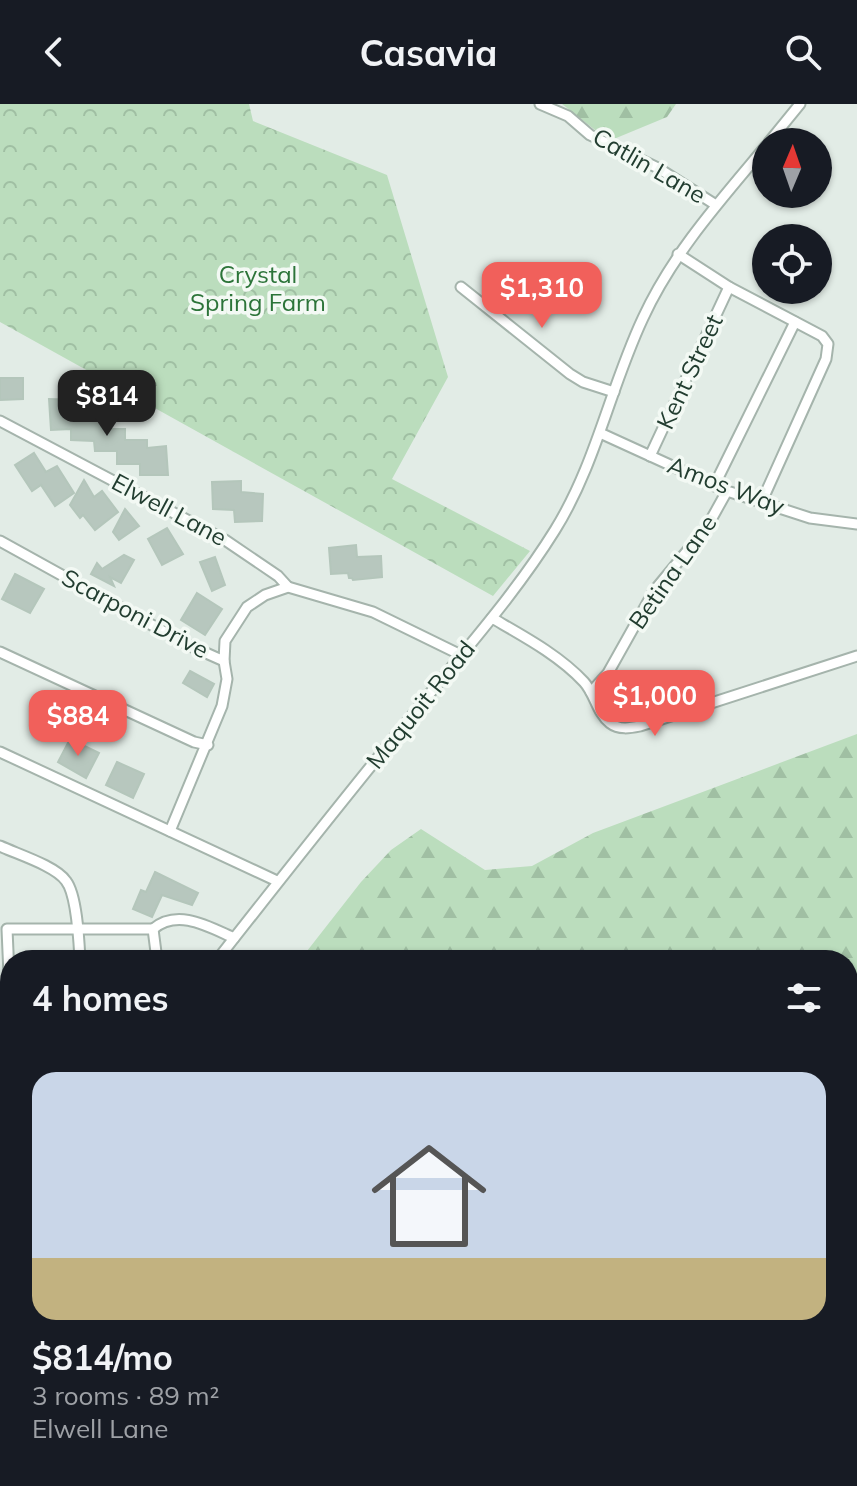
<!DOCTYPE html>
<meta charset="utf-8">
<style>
body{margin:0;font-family:Mulish,sans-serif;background:#20242c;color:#f1f3f6;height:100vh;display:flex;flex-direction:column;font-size:30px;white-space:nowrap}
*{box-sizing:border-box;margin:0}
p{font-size:26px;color:#9ea1a6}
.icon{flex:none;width:44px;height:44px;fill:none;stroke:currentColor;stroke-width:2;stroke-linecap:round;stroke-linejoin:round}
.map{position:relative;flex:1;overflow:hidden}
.panel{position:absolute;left:0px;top:846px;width:858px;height:536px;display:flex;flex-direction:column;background:#171b24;border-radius:32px 32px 0 0;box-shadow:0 2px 6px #0004}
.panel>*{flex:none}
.needle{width:52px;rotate:2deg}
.tools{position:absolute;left:752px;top:24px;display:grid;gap:16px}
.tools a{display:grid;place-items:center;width:80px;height:80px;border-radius:50%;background:#171b24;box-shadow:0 2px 6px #0004;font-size:40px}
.price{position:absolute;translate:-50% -68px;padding:0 18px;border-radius:16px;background:#f1605b;color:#fff;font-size:26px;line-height:52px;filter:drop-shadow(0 2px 4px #0008)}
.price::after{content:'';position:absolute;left:50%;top:48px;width:24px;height:18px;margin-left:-12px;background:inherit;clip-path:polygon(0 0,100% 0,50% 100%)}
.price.on{background:#222;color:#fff}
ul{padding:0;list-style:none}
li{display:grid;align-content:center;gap:16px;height:424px;padding:0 32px}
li+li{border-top:2px solid #363941}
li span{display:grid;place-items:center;height:248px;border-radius:24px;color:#555}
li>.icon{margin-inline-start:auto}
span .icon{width:144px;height:144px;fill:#fffc;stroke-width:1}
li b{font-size:34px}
h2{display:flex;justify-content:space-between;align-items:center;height:96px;padding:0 32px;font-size:34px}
header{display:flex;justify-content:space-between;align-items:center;height:104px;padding:0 32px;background:#171b24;font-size:36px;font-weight:700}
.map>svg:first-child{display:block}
.forest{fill:url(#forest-firs)}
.park{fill:url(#park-crowns)}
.building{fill:#b7c7be;stroke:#b4c6bb;stroke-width:2}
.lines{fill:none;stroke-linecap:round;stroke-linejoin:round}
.service-casing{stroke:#a5b4ac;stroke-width:9}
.minor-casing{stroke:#a5b4ac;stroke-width:13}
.service{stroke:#fff;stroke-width:5}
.minor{stroke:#fff;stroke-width:9}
.labels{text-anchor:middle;stroke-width:7;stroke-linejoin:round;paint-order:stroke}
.street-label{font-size:24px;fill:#223d30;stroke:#f3f9f4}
.park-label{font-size:24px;fill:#2c7439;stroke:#f3f9f4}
</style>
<header><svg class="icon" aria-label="back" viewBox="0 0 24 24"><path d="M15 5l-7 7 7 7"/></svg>Casavia<svg class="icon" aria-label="search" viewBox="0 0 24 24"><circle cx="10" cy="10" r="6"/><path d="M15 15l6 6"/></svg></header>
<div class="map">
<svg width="857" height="1382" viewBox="0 0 857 1382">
<defs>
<pattern id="forest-firs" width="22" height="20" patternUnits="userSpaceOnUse" patternTransform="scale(2)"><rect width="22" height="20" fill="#bbddbd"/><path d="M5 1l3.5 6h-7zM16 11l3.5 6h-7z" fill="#a0bfa3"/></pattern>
<pattern id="park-crowns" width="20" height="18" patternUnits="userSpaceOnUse" patternTransform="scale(2)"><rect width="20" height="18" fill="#bbddbd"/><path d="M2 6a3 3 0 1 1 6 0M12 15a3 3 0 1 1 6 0" fill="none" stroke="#a0bfa3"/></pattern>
</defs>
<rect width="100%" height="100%" fill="#e2ece6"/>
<!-- forest -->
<g class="forest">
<polygon points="562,0 676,0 667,13 609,37"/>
<polygon points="857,630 857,1382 0,1382 0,1299 10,1297 10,1372 848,1372 848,856 300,856 361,778 391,746 421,725 485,766 532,762 593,729"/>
</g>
<!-- park -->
<polygon class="park" points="0,0 249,0 253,17 387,71 448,273 392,375 530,447 493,492 0,218"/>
<!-- building -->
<g class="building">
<polygon points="0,274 23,274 23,295 0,296"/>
<polygon points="49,295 79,296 79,309 102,309 102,325 125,325 125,336 147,336 147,344 166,342 168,371 140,371 140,360 117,360 117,347 95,347 94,337 71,336 71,325 51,326"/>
<polygon points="34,349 46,368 57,362 74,389 55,402 41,381 32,387 15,361"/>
<polygon points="84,376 94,393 102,387 118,408 95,426 83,411 80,414 70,401"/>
<polygon points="241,377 241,388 263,390 262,417 235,418 234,406 213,405 212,378"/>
<polygon points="125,405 139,422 119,436 113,428"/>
<polygon points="167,424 183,450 162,461 148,435"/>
<polygon points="356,441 357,453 381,452 382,473 353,476 352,474 349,474 348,469 331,470 329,444"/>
<polygon points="124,451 134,456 121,479 110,473 114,482 91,470 97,459 102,465"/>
<polygon points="215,453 225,481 212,487 200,458"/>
<polygon points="15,470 44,485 30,509 2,495"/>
<polygon points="197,489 222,505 205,531 181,516"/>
<polygon points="190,567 214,580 207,593 183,579"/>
<polygon points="70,635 99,649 86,674 58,658"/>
<polygon points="117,658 144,670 133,694 106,681"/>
<polygon points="155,768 198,789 192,801 162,791 152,813 133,805 141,786 146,788"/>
</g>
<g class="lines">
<defs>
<polyline id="service" points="0,1004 10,1011"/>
<g id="minor">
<polyline points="540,0 568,12 590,31 658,64 716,101"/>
<polyline points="769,38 800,0"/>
<polyline points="678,150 729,183 822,232 828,240 826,255 762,397"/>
<polyline points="461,183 570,270 583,278 614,288"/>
<polyline points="0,317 225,436 278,472 288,483"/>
<polyline points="600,329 727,387 810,414 857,420"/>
<polyline points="650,352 729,183"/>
<polyline points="714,382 795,218"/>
<polyline points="0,437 188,541 224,557 225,537 247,503 265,491 288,483 373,508 461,551"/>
<path d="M492 514C523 532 559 551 584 578 595 590 597 609 610 619 619 626 630 624 640 622L857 552"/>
<polyline points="0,548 194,638 208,641"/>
<polyline points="591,588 608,569 654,487 707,423 727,387"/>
<polyline points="0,648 277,777"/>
<polyline points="170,727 222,602 227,575 224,557"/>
<path d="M0 742C17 750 56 762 66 777 77 791 79 837 80 856"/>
<path d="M153 825C178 804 209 823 234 834"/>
<path d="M217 856C282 773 347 691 414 609 462 549 514 492 555 426 596 360 610 284 643 214 673 149 720 97 766 42"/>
<polyline points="10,894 7,825 153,825 157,856"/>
<polyline points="0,925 10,925"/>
<polyline points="0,1124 10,1112"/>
</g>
</defs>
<!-- service casing -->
<use href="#service" class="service-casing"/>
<!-- minor casing -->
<use href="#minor" class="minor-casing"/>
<!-- service -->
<use href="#service" class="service"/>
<!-- minor -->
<use href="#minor" class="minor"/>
</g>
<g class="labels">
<!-- street labels -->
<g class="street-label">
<text transform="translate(649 62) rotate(30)" y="8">Catlin Lane</text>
<text transform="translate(690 268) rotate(-65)" y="8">Kent Street</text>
<text transform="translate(726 382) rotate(21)" y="8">Amos Way</text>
<text transform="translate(169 406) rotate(28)" y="8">Elwell Lane</text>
<text transform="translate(673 468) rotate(-55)" y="8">Betina Lane</text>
<text transform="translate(135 510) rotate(28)" y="8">Scarponi Drive</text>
<text transform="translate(421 601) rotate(-51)" y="8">Maquoit Road</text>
</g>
<!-- park labels -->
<g class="park-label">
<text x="258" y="179">Crystal<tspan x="258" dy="28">Spring Farm</tspan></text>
</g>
</g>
</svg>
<div class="tools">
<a><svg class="needle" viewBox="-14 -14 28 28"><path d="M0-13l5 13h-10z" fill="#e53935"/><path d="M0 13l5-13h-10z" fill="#9ea1a6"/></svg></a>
<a><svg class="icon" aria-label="locate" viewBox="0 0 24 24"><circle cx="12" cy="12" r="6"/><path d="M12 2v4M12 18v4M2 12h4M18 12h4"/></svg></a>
</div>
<b class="price" style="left:542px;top:226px">$1,310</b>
<b class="price on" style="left:107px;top:334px">$814</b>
<b class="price" style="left:655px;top:634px">$1,000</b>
<b class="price" style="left:78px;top:654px">$884</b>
<section class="panel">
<h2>4 homes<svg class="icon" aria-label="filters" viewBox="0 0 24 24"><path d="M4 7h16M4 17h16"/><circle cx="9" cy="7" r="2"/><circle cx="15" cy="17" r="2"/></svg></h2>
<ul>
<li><span style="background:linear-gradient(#c9d6e8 75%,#c2b280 0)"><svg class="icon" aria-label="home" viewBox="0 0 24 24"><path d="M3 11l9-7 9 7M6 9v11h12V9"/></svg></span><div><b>$814/mo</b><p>3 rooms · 89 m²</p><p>Elwell Lane</p></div></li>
</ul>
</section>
</div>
